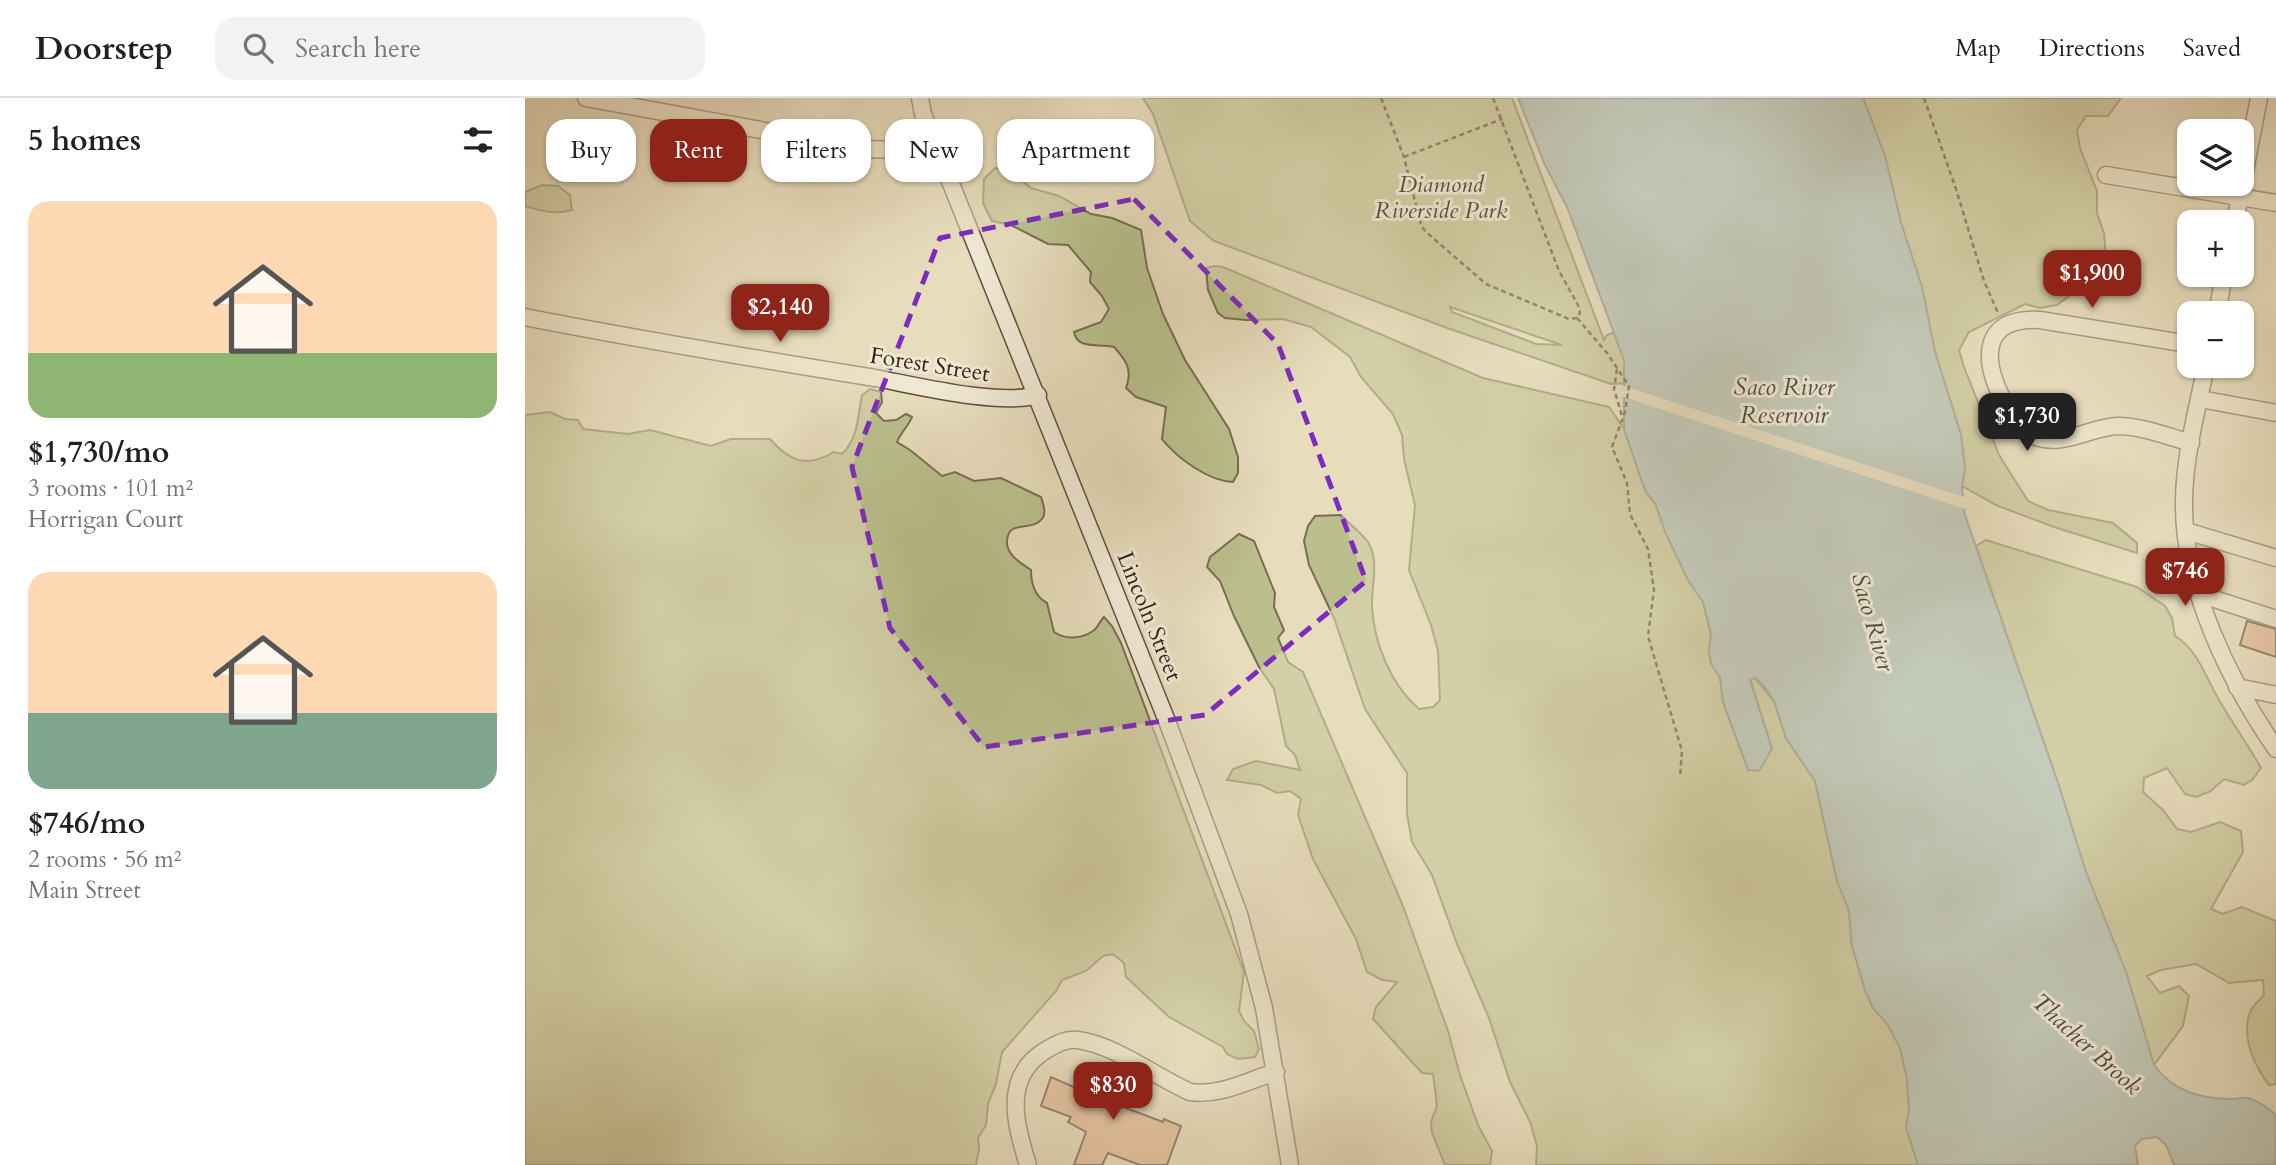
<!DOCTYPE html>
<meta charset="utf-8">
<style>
body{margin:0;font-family:Cardo,serif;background:#f2f2f2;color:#202124;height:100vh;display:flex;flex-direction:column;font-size:26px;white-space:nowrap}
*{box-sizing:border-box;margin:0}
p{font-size:23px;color:#757577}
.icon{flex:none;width:38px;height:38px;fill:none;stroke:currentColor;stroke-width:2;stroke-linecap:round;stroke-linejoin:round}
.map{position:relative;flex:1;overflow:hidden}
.drawer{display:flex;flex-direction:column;background:#fff;width:525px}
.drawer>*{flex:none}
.top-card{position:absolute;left:21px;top:21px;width:665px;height:63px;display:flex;gap:14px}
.fabs{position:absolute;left:1652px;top:21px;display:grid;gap:14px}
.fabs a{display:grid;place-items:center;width:77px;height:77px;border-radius:14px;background:#fff;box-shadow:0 2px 5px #0004;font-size:35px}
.price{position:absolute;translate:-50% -60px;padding:0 16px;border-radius:14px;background:#8f2418;color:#fff;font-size:23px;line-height:46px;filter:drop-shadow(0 2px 4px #0008)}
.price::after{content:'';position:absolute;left:50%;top:42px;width:21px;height:16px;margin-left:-10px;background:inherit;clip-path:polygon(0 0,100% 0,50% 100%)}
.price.current{background:#222;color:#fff}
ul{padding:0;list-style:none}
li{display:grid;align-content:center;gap:14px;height:371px;padding:0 28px}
li span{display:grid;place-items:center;height:217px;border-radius:21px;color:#555}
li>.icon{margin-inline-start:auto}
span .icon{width:126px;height:126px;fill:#fffc;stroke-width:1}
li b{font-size:30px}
h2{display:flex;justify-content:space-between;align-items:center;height:84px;padding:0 28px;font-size:30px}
.tag{padding:0 24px;border-radius:21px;background:#fff;box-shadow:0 2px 5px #0004;font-size:24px;line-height:63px}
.tag.current{background:#8f2418;color:#fff}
header{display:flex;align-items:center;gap:42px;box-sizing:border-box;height:98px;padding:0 35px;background:#fff;border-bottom:2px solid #e0e0e0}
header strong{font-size:33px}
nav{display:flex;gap:38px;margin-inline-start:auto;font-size:24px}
.search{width:490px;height:63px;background:#f2f2f2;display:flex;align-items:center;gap:18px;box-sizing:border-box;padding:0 24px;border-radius:21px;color:#757577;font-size:26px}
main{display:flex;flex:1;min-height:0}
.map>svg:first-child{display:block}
.green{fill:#babf8d;stroke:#776f50;stroke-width:2;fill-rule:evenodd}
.water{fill:#9bb9bb;stroke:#727b77;stroke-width:2}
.pier{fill:#e7dcbc}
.building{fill:#e4a886;stroke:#341f12;stroke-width:2}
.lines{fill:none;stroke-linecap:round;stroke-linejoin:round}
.minor-casing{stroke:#614e3c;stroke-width:19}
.path{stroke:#341f12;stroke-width:2.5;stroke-dasharray:5 3.5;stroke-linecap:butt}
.minor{stroke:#efe8d3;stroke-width:16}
.marked{fill:none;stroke:#7b2cbf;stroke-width:5;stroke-dasharray:14 9;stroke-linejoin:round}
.labels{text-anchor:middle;stroke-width:6;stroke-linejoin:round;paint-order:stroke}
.park-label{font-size:23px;font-style:italic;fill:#5c4f37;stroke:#efe8d3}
.street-label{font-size:23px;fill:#341f12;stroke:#efe8d3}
.water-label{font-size:24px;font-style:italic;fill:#534d45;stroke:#efe8d3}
</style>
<header>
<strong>Doorstep</strong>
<div class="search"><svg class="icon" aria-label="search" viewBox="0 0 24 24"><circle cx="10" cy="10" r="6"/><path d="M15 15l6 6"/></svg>Search here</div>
<nav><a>Map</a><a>Directions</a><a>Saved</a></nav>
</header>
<main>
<section class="drawer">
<h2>5 homes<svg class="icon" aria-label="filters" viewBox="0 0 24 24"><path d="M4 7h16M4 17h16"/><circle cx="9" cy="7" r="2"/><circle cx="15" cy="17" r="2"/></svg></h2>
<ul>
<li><span style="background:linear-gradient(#ffd9b3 70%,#8fb573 0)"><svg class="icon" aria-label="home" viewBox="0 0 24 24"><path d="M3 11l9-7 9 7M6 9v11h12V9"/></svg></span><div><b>$1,730/mo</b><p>3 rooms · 101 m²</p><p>Horrigan Court</p></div></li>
<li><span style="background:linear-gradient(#ffd9b3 65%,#7fa58c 0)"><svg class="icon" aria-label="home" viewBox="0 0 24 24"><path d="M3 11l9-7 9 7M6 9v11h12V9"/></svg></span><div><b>$746/mo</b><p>2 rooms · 56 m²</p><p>Main Street</p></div></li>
</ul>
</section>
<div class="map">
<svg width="1751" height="1067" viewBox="0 0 1751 1067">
<rect width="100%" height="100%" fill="#e7dcbc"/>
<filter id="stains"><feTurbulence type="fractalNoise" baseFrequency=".00286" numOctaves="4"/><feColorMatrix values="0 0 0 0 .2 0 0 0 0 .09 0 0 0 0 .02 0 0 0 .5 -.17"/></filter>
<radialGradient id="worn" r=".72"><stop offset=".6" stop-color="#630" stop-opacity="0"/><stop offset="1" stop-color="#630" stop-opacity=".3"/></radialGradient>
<!-- green -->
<g class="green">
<path d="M618 0H987L1079 242 1082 237 1094 233 1107 285 1086 286 925 231 689 143 665 123 628 16ZM925 209 1037 247 1011 246 927 214Z"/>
<polygon points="1338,0 1596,0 1583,18 1561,18 1552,32 1555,50 1572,93 1572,115 1579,135 1581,159 1559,187 1532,207 1515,210 1500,206 1444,234 1434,252 1439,269 1474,357 1503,403 1523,412 1588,425 1612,445 1612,455 1529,429 1473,408 1437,388 1440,370 1436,337 1410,254 1397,189 1376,125 1360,58"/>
<path d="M470 70 485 73 506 90 534 98 566 116 587 120 616 132 622 170 638 216 660 262 704 331 713 359V375L708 384C683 383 652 360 637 341L641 309 611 299 601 290C608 272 601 262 589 249 574 245 552 252 549 234L576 224 584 211 577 198 565 184 566 174 543 147 523 146 486 127 467 123 458 105 459 81Z"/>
<path d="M17 87 33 88 45 97 47 112C29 117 17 113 0 108V94Z"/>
<path d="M689 168 698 169 958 280 1084 309 1099 331 1121 394 1130 405 1163 482 1178 504 1186 536 1184 553 1186 565 1195 579 1198 604 1223 672 1247 651 1225 581 1230 580 1249 603 1261 640 1290 683 1312 782 1324 813 1327 848 1340 892 1348 910 1363 927 1375 950 1382 981 1384 1013 1381 1029 1393 1067H1011L1012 1048 1005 1024 985 984 964 920 932 846 907 777 887 744 882 716V675L840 611 809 520 784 467 779 443 783 428 790 418 816 417C824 426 836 434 843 444 855 463 846 488 847 509 849 545 866 587 894 611L908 609 915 602 913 553 906 527 884 472 890 407 879 361 877 337 868 316 836 279 825 259 786 229 758 221 721 222 700 220 693 215 683 192 681 170Z"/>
<path d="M345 291 356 294 357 304 351 315 359 323 371 322 381 316 387 319C383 329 376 334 372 344L385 352 417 378 430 374 449 383 476 380 516 399C518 406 522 415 517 421 507 434 483 421 482 443 481 457 496 465 506 472 506 485 509 498 522 505L529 534C541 542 556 541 568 533 573 530 574 524 579 519L587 528 596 545 719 874 714 913 719 923 729 933 734 951 730 959 713 961 702 956 698 949 644 919 601 879 599 865 588 856 578 858 561 873 537 882 531 893 477 954 471 986 463 1006 461 1027 453 1040 454 1051 451 1067H0V317L25 314 40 321 53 322 58 331 103 336 125 332 186 348 206 341H245C265 364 282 370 309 354L317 356C333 341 333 318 337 297Z"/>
<polygon points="714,436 729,443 750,495 749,509 759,532 753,540 763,564 778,574 878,808 923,933 935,977 953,1027 967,1053 965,1067 920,1067 907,1035 906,1024 912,1008 908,976 897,975 848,921 851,909 872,884 857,882 842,874 831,841 788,761 773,717 776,701 765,693 752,695 736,687 702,682 708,671 731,663 775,672 770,657 761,648 749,591 734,569 709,518 695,483 682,469 685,459"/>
<path d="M1461 442 1612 489 1640 508 1647 520 1650 538C1673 552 1680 578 1693 600 1706 624 1723 646 1736 670L1727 682 1719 687 1699 681 1686 693 1671 699 1660 696 1642 670 1619 680 1618 694 1638 712 1652 731 1666 734 1695 724 1716 733 1718 754 1686 811 1698 816 1717 809 1751 823V986L1744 987C1729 967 1716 939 1725 914 1727 908 1735 902 1739 897L1738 882 1704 885 1671 866 1636 872 1622 878 1635 895 1654 888 1664 898 1658 928 1629 967 1601 874 1561 774 1533 685 1451 448Z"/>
</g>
<!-- water -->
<path class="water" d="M993 0H1338L1360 58 1376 125 1397 189 1410 254 1436 337 1440 370 1437 388 1440 417 1533 685 1561 774 1601 874 1629 967C1648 993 1675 1001 1707 1001 1712 1001 1717 999 1723 1000 1735 1003 1742 1010 1751 1017V1067H1649L1641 1047 1632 1039 1617 1041 1610 1048 1613 1067H1393L1381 1029 1384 1013 1382 981 1375 950 1363 927 1348 910 1340 892 1327 848 1324 813 1312 783 1290 683 1261 640 1249 603 1239 588 1230 580 1225 582 1247 651 1234 673 1223 672 1198 604 1195 579 1186 566 1184 553 1186 535 1178 504 1163 482 1141 436 1130 405 1121 394 1115 378 1099 331V262L1042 109 1020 67Z"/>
<!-- pier -->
<polygon class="pier" points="1096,287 1442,400 1443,412 1096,298"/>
<!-- building -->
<g class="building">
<polygon points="1722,523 1751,531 1751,559 1715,547"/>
<polygon points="587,965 612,977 598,1009 638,1024 639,1021 656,1028 642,1067 615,1067 583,1055 577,1067 549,1067 561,1034 543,1024 546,1019 516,1008 526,979 574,1000"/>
</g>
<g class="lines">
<defs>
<g id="minor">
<polyline points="61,0 339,51 377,52 411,47"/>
<polyline points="395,0 398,16 642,623 714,816 739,910 765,1067"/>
<polyline points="1581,77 1751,105"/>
<polyline points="1710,124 1734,0"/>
<polyline points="1692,215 1699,177"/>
<path d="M0 219C116 242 233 261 350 280 393 288 473 308 513 297"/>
<path d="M1664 246 1515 222C1456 219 1457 261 1478 302 1485 316 1494 331 1509 338 1537 350 1565 329 1593 328 1617 328 1644 339 1666 345"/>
<path d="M1681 268C1672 312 1659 359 1659 405 1658 489 1705 584 1751 651"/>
<polyline points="1675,301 1751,315"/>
<polyline points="1661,433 1751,460"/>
<polyline points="1674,496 1751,521"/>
<polyline points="1712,589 1751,597"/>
<path d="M503 1067C491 1028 477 981 518 954 528 948 540 940 553 942 590 947 631 979 665 994 697 998 721 983 751 974"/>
</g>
</defs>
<!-- minor casing -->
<use href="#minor" class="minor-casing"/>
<!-- path -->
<g class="path">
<polyline points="856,0 879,59 896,127 901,134 961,186 1044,221 1052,220 1055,215 1053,207 1034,173 968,0"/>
<polyline points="1399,0 1431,91 1459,183 1473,215"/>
<polyline points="879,59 977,21"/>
<polyline points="1052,220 1082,255 1104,288 1100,314 1087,349 1102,385 1105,416 1123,451 1129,492 1123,538 1157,653 1155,679"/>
<polyline points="1092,271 1089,291 1097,318"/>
</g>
<!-- minor -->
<use href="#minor" class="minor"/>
</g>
<!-- marked area -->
<path d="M0 0H1751V1067H0ZM609 101 753 246 841 483 680 617 459 649 365 530 327 369 415 140Z" fill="#e7dcbc" fill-opacity=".55" fill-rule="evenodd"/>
<path class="marked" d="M609 101 753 246 841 483 680 617 459 649 365 530 327 369 415 140Z"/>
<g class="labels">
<!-- park labels -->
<g class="park-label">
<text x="916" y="94">Diamond<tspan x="916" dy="26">Riverside Park</tspan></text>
</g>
<!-- street labels -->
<g class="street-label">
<text transform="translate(405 266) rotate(9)" y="8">Forest Street</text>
<text transform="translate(625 518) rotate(68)" y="8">Lincoln Street</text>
</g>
<!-- water labels -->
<g class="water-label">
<text x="1259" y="297">Saco River<tspan x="1259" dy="28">Reservoir</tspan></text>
<text transform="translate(1348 524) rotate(74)" y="8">Saco River</text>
<text transform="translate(1562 946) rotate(42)" y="8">Thacher Brook</text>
</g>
</g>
<rect width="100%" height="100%" filter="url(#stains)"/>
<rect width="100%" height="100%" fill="url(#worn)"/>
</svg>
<div class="fabs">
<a><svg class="icon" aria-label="layers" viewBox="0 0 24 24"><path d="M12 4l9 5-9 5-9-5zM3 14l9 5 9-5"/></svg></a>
<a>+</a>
<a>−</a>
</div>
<b class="price" style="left:1567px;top:212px">$1,900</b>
<b class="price" style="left:255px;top:246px">$2,140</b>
<b class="price current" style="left:1502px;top:355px">$1,730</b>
<b class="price" style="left:1660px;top:510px">$746</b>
<b class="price" style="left:588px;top:1024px">$830</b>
<div class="top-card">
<a class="tag">Buy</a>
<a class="tag current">Rent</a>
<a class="tag">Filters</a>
<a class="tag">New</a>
<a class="tag">Apartment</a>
</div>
</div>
</main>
